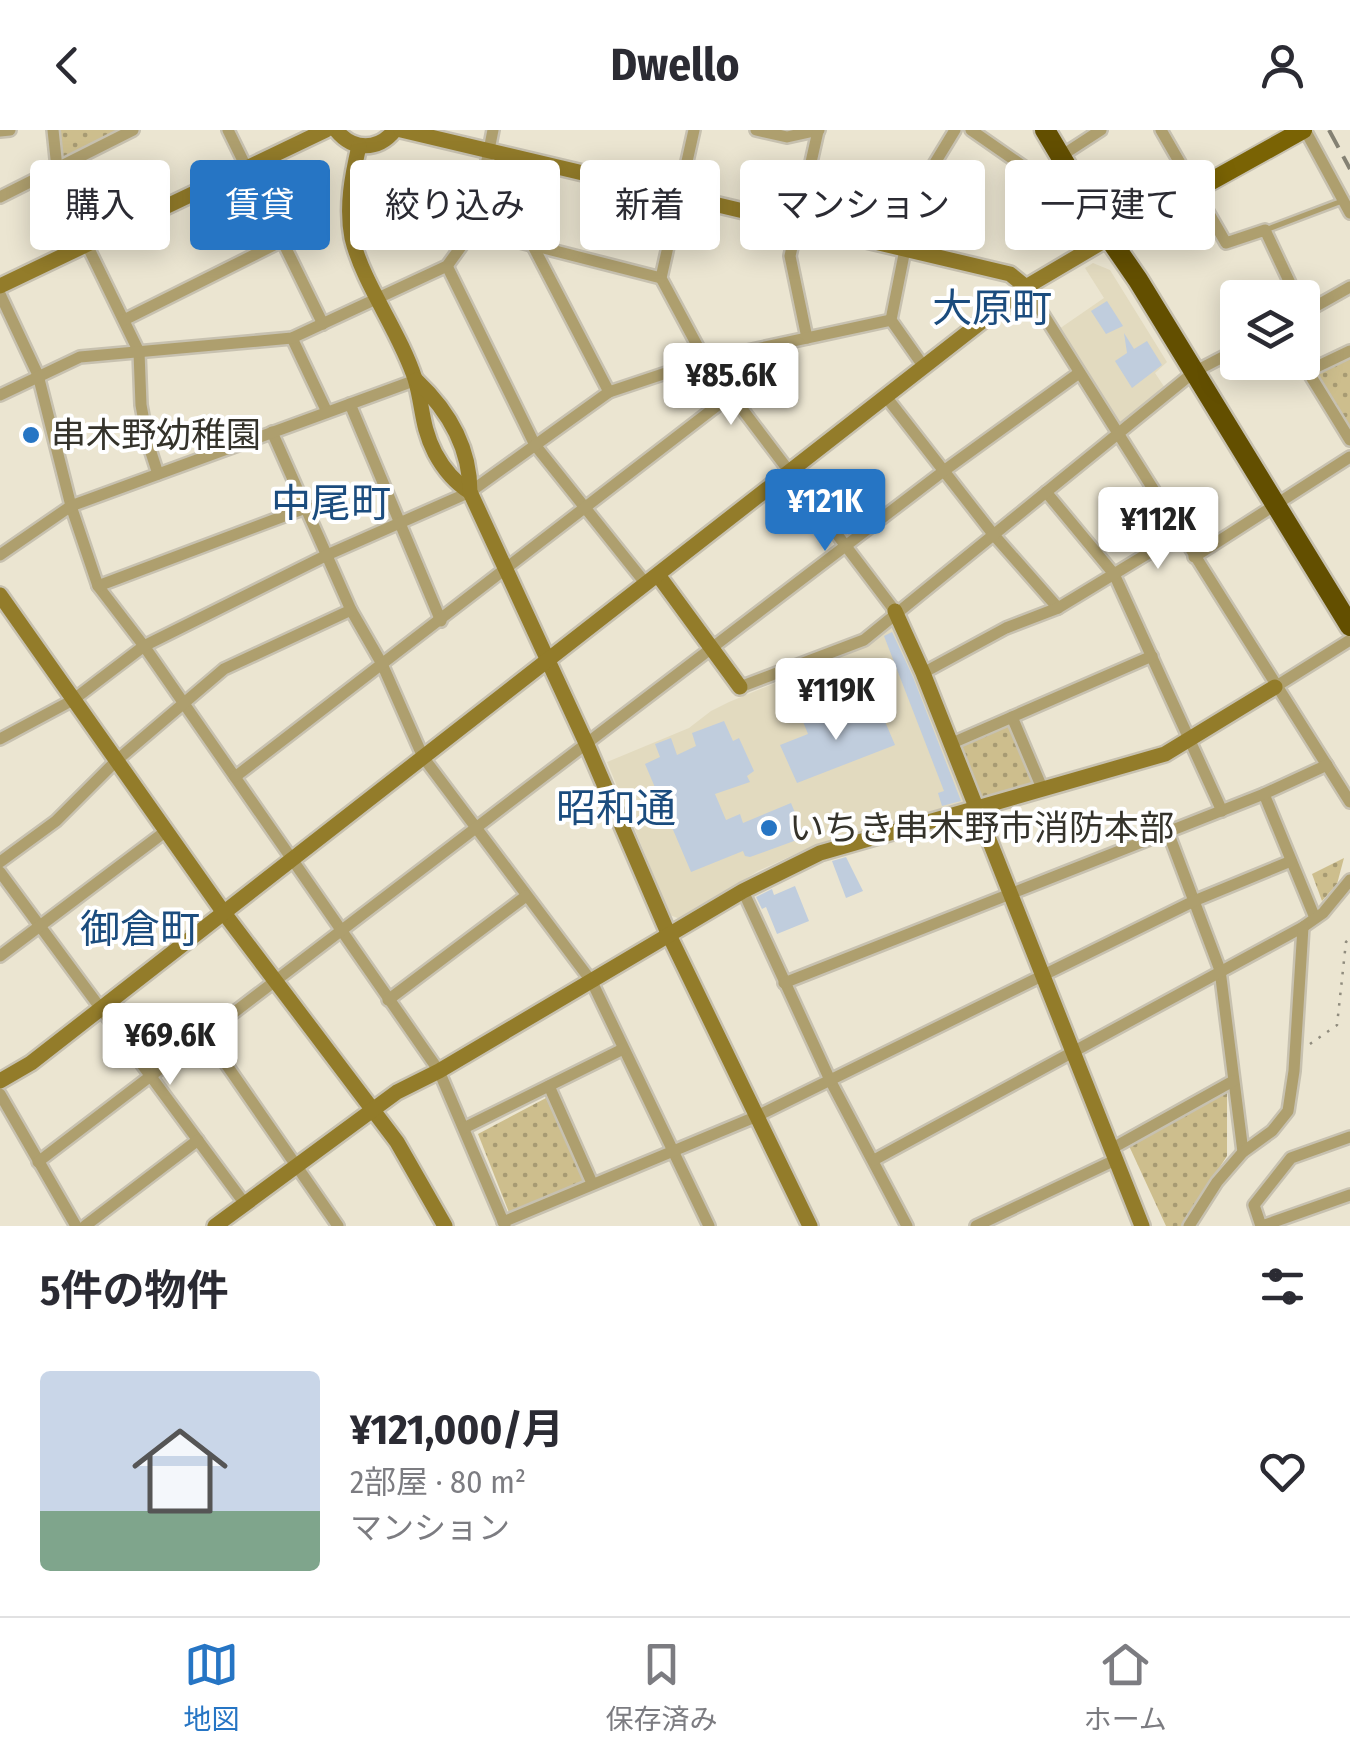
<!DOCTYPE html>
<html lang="ja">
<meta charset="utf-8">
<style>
body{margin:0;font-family:"Fira Sans Condensed","Noto Sans JP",sans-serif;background:#f2f2f3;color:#2b2b33;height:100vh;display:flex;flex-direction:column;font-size:38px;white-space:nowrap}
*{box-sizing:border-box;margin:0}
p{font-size:32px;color:#7c7c81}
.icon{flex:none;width:55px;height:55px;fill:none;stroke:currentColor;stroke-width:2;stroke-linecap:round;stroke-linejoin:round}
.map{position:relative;height:1096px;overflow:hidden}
.panel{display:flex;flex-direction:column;background:#fff;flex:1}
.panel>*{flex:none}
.top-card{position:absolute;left:30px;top:30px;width:1290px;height:90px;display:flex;gap:20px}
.buttons{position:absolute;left:1220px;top:150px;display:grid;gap:20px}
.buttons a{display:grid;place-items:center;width:100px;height:100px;border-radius:10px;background:#fff;box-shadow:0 5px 25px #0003;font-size:50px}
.price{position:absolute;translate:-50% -85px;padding:0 22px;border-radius:10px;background:#fff;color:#222;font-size:32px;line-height:65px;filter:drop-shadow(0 2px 5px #0008)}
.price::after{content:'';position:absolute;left:50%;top:60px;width:30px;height:22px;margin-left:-15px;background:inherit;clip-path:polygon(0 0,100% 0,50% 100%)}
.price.selected{background:#2675c4;color:#fff}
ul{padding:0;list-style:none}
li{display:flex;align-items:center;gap:30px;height:250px;padding:0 40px}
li+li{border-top:2px solid #e1e1e2}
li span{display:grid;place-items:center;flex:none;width:280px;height:200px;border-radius:10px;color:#555}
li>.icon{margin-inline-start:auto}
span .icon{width:120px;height:120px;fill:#fffc;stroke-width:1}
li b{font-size:42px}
h2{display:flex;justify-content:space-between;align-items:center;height:120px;padding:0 40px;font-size:42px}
.pill{padding:0 35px;border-radius:10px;background:#fff;box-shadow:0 5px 25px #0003;font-size:35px;line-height:90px}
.pill.selected{background:#2675c4;color:#fff}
header{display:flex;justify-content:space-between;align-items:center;height:130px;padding:0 40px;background:#fff;font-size:45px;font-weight:700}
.tabs{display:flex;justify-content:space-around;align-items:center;height:140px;border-top:2px solid #e1e1e2;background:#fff;font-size:28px;color:#7c7c81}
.tabs a{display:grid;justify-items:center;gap:5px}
.tabs .selected{color:#2675c4}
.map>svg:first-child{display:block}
.built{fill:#e2dabf}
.grass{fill:url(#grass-dots)}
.building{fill:#c0cddd}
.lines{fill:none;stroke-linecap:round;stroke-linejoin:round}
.lane-casing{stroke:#c7c1b0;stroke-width:10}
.street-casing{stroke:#c7c1b0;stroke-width:16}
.secondary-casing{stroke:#c7c1b0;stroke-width:20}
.primary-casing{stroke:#c7c1b0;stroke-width:22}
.highway-casing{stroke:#c7c1b0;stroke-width:25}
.path{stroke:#908c7e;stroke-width:2.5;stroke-dasharray:2.5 8;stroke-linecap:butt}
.lane{stroke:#ae9f6e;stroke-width:5}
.street{stroke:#ae9f6e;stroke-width:11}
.secondary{stroke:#937c2a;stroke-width:15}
.primary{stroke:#7a6304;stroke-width:18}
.highway{stroke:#634f00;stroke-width:20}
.rail{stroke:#848173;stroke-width:4;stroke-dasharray:20 10;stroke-linecap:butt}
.poi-dot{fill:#2675c4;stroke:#fff;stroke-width:4}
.labels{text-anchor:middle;stroke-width:8;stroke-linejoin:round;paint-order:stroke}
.poi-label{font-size:35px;fill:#35332b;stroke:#fff;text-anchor:start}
.quarter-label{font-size:40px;fill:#1b4c7e;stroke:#fff}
</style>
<header><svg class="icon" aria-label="back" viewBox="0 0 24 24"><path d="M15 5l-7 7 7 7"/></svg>Dwello<svg class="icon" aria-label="person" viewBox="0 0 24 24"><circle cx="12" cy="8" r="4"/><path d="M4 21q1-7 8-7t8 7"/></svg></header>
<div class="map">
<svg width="1350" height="1096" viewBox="0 0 1350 1096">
<defs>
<pattern id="grass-dots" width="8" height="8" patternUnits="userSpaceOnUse" patternTransform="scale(2.5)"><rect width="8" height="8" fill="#cdbe8d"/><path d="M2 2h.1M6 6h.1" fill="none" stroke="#a79b73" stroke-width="1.8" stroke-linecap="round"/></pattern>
</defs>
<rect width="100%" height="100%" fill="#ebe5d1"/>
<!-- built -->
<g class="built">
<polygon points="1093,133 1110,140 1167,232 1155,243 1165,258 1122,292 1114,292 1059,199 1104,168 1085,138"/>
<polygon points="889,497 898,499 965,672 963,675 804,720 758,741 680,789 670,785 607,632 689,598 711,581 729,572 865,516"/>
</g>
<!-- grass -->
<g class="grass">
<polygon points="54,0 128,0 61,35"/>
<polygon points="1350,228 1350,300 1315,246"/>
<polygon points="1005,595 1011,597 1035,650 1033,655 984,670 977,664 959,619 962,614"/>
<polygon points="1344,728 1337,754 1322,771 1312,744"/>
<polygon points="1227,958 1227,1026 1181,1096 1166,1096 1124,1005"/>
<polygon points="546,968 586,1054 510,1085 478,1004"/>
</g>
<!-- building -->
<g class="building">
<polygon points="1107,171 1123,196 1106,204 1091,181"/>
<polygon points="1124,203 1134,219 1147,211 1162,235 1132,258 1115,231 1127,223"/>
<polygon points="892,502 913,547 961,671 942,676 938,663 944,661 884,506"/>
<polygon points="878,575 895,615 797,653 780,615 808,604 802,589 825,581 830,594"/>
<polygon points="724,591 733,611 739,608 754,641 747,646 750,652 715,664 726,690 740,684 743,693 791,673 805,707 750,727 745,726 743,721 691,742 645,634 660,627 655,614 671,608 677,625 696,616 692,603"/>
<polygon points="846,727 863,761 846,768 832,731"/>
<polygon points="795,756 809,791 777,804 766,777 762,779 756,767 772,759 774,765"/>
</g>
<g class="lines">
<defs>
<polyline id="lane" points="1268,99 1342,71"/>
<g id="street">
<polyline points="53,0 57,38 70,80 139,222 141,275 148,313 158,344"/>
<polyline points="228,0 323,194"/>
<polyline points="694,0 661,148 705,230 895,481"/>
<polyline points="756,0 787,7 819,0"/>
<polyline points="971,0 1030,41 1076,55"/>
<polyline points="1161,0 1226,113 1265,100 1297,168"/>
<polyline points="1305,0 1350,83"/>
<polyline points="0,1 10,0"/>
<polyline points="1061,26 1101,0"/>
<polyline points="0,67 133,0"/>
<polyline points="473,100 661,148"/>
<polyline points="532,114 609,262"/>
<polyline points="447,136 535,315 646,454"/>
<polyline points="1026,157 1350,672"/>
<polyline points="0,164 38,245 71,376 98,456 144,516 439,941 505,1096"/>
<polyline points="1302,184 1350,157"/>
<polyline points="124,190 282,111"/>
<polyline points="292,208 327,282"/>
<polyline points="807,208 790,126 818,1"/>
<polyline points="1302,232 1350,310"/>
<polyline points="924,237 891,190 916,64 955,0"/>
<polyline points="1308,241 1350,221"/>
<polyline points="0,265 80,227 292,208 447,136 473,100 493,0"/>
<polyline points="887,268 993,404 1058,478"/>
<polyline points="350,274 441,491"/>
<polyline points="272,302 351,480 382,534 423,627 592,852 709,1096"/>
<polyline points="1046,362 1114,444 1222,681"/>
<polyline points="0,425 71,376 416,250"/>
<polyline points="1194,427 1350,327"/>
<polyline points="98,456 308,377"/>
<polyline points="923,543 1006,498 1058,478 1180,404"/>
<polyline points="740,557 864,510 1194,242 1238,219"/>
<polyline points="1275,557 1350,510"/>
<polyline points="1012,587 1042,658"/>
<polyline points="0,609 73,570 144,516 327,425 470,362 609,262 705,230 891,190"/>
<polyline points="950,614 1152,526"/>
<polyline points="235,647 731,265"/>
<polyline points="1264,664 1315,788"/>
<polyline points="1168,702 1220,840 1243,1022"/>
<polyline points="0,732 56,691 116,631 224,539 351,480"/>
<polyline points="0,742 245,1074"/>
<polyline points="743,761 830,950 907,1096"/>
<polyline points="0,826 166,701"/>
<polyline points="784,853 1264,664 1327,635"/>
<polyline points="388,870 526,766"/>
<polyline points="206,905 338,1096"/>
<polyline points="549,956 592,1053"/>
<polyline points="0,964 76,1096"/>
<polyline points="464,998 623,919"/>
<polyline points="1111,1019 1233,951"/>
<polyline points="874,1030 1303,797 1323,783 1350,750"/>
<polyline points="38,1032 945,340 1079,243"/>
<polyline points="503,1092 755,987 1194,771 1291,731"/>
<polyline points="85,1096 198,1010"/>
<polyline points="976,1096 1115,1030"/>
<polyline points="1189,1096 1217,1052 1243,1022 1272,1001 1288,981 1294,941 1303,797"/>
<polyline points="1261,1096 1254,1075 1291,1028 1350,1007"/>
<polyline points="1262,1096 1350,1065"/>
</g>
<g id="secondary">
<path d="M336 0C353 21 378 21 395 0"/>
<polyline points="401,0 1010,144 1026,157"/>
<path d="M359 16C352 46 346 77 352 108 363 154 400 202 415 249 423 275 421 296 435 323 444 340 454 352 470 362"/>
<polyline points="0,156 326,0"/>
<path d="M416 250C449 281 470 317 470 362L587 615 668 803 810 1096"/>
<polyline points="658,445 740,557"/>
<polyline points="0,465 224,783 397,1012 445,1096"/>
<polyline points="895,481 923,543 1142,1096"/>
<polyline points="0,951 31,933 1026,157 1109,108"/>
<polyline points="215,1096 397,962 439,941 743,761 820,723 1165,624 1275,557"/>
</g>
<polyline id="primary" points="1109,108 1303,0"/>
<polyline id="highway" points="1045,0 1109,108 1138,150 1350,496"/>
</defs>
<!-- lane casing -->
<use href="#lane" class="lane-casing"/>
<!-- street casing -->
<use href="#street" class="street-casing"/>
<!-- secondary casing -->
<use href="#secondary" class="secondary-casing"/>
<!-- primary casing -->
<use href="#primary" class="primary-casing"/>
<!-- highway casing -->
<use href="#highway" class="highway-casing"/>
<!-- path -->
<polyline class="path" points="1310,914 1337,895 1346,812 1350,808"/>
<!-- lane -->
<use href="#lane" class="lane"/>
<!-- street -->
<use href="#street" class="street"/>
<!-- secondary -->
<use href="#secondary" class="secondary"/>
<!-- primary -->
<use href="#primary" class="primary"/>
<!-- highway -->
<use href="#highway" class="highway"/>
<!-- rail -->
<polyline class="rail" points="1329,0 1350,39"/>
</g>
<!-- markers -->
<g class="poi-dot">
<circle cx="31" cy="305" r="10"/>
<circle cx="769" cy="698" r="10"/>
</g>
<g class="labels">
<!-- poi labels -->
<g class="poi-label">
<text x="51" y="317">串木野幼稚園</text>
<text x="789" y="710">いちき串木野市消防本部</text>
</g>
<!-- quarter labels -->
<g class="quarter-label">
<text x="992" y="192">大原町</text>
<text x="331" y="387">中尾町</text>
<text x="616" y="692">昭和通</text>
<text x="140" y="813">御倉町</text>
</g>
</g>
</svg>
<div class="buttons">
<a><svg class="icon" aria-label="layers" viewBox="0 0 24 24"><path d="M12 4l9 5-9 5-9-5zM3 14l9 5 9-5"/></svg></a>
</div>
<b class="price" style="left:731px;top:298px">¥85.6K</b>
<b class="price selected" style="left:825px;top:424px">¥121K</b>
<b class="price" style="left:1158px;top:442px">¥112K</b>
<b class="price" style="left:836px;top:613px">¥119K</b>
<b class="price" style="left:170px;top:958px">¥69.6K</b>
<div class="top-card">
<a class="pill">購入</a>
<a class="pill selected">賃貸</a>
<a class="pill">絞り込み</a>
<a class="pill">新着</a>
<a class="pill">マンション</a>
<a class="pill">一戸建て</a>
</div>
</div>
<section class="panel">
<h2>5件の物件<svg class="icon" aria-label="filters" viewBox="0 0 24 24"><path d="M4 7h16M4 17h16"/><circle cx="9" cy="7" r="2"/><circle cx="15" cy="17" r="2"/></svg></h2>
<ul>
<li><span style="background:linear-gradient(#c9d6e8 70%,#7fa58c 0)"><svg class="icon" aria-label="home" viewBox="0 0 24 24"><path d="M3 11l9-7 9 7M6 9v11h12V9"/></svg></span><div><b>¥121,000/月</b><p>2部屋 · 80 m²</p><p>マンション</p></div><svg class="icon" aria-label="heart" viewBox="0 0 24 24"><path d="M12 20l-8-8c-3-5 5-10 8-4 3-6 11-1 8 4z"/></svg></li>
</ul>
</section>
<nav class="tabs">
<a class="selected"><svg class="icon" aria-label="map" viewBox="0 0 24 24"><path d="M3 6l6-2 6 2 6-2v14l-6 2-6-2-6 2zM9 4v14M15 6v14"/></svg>地図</a>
<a><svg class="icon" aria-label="saved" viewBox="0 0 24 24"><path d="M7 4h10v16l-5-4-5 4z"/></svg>保存済み</a>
<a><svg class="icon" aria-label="home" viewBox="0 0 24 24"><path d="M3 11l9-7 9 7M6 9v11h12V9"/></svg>ホーム</a>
</nav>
